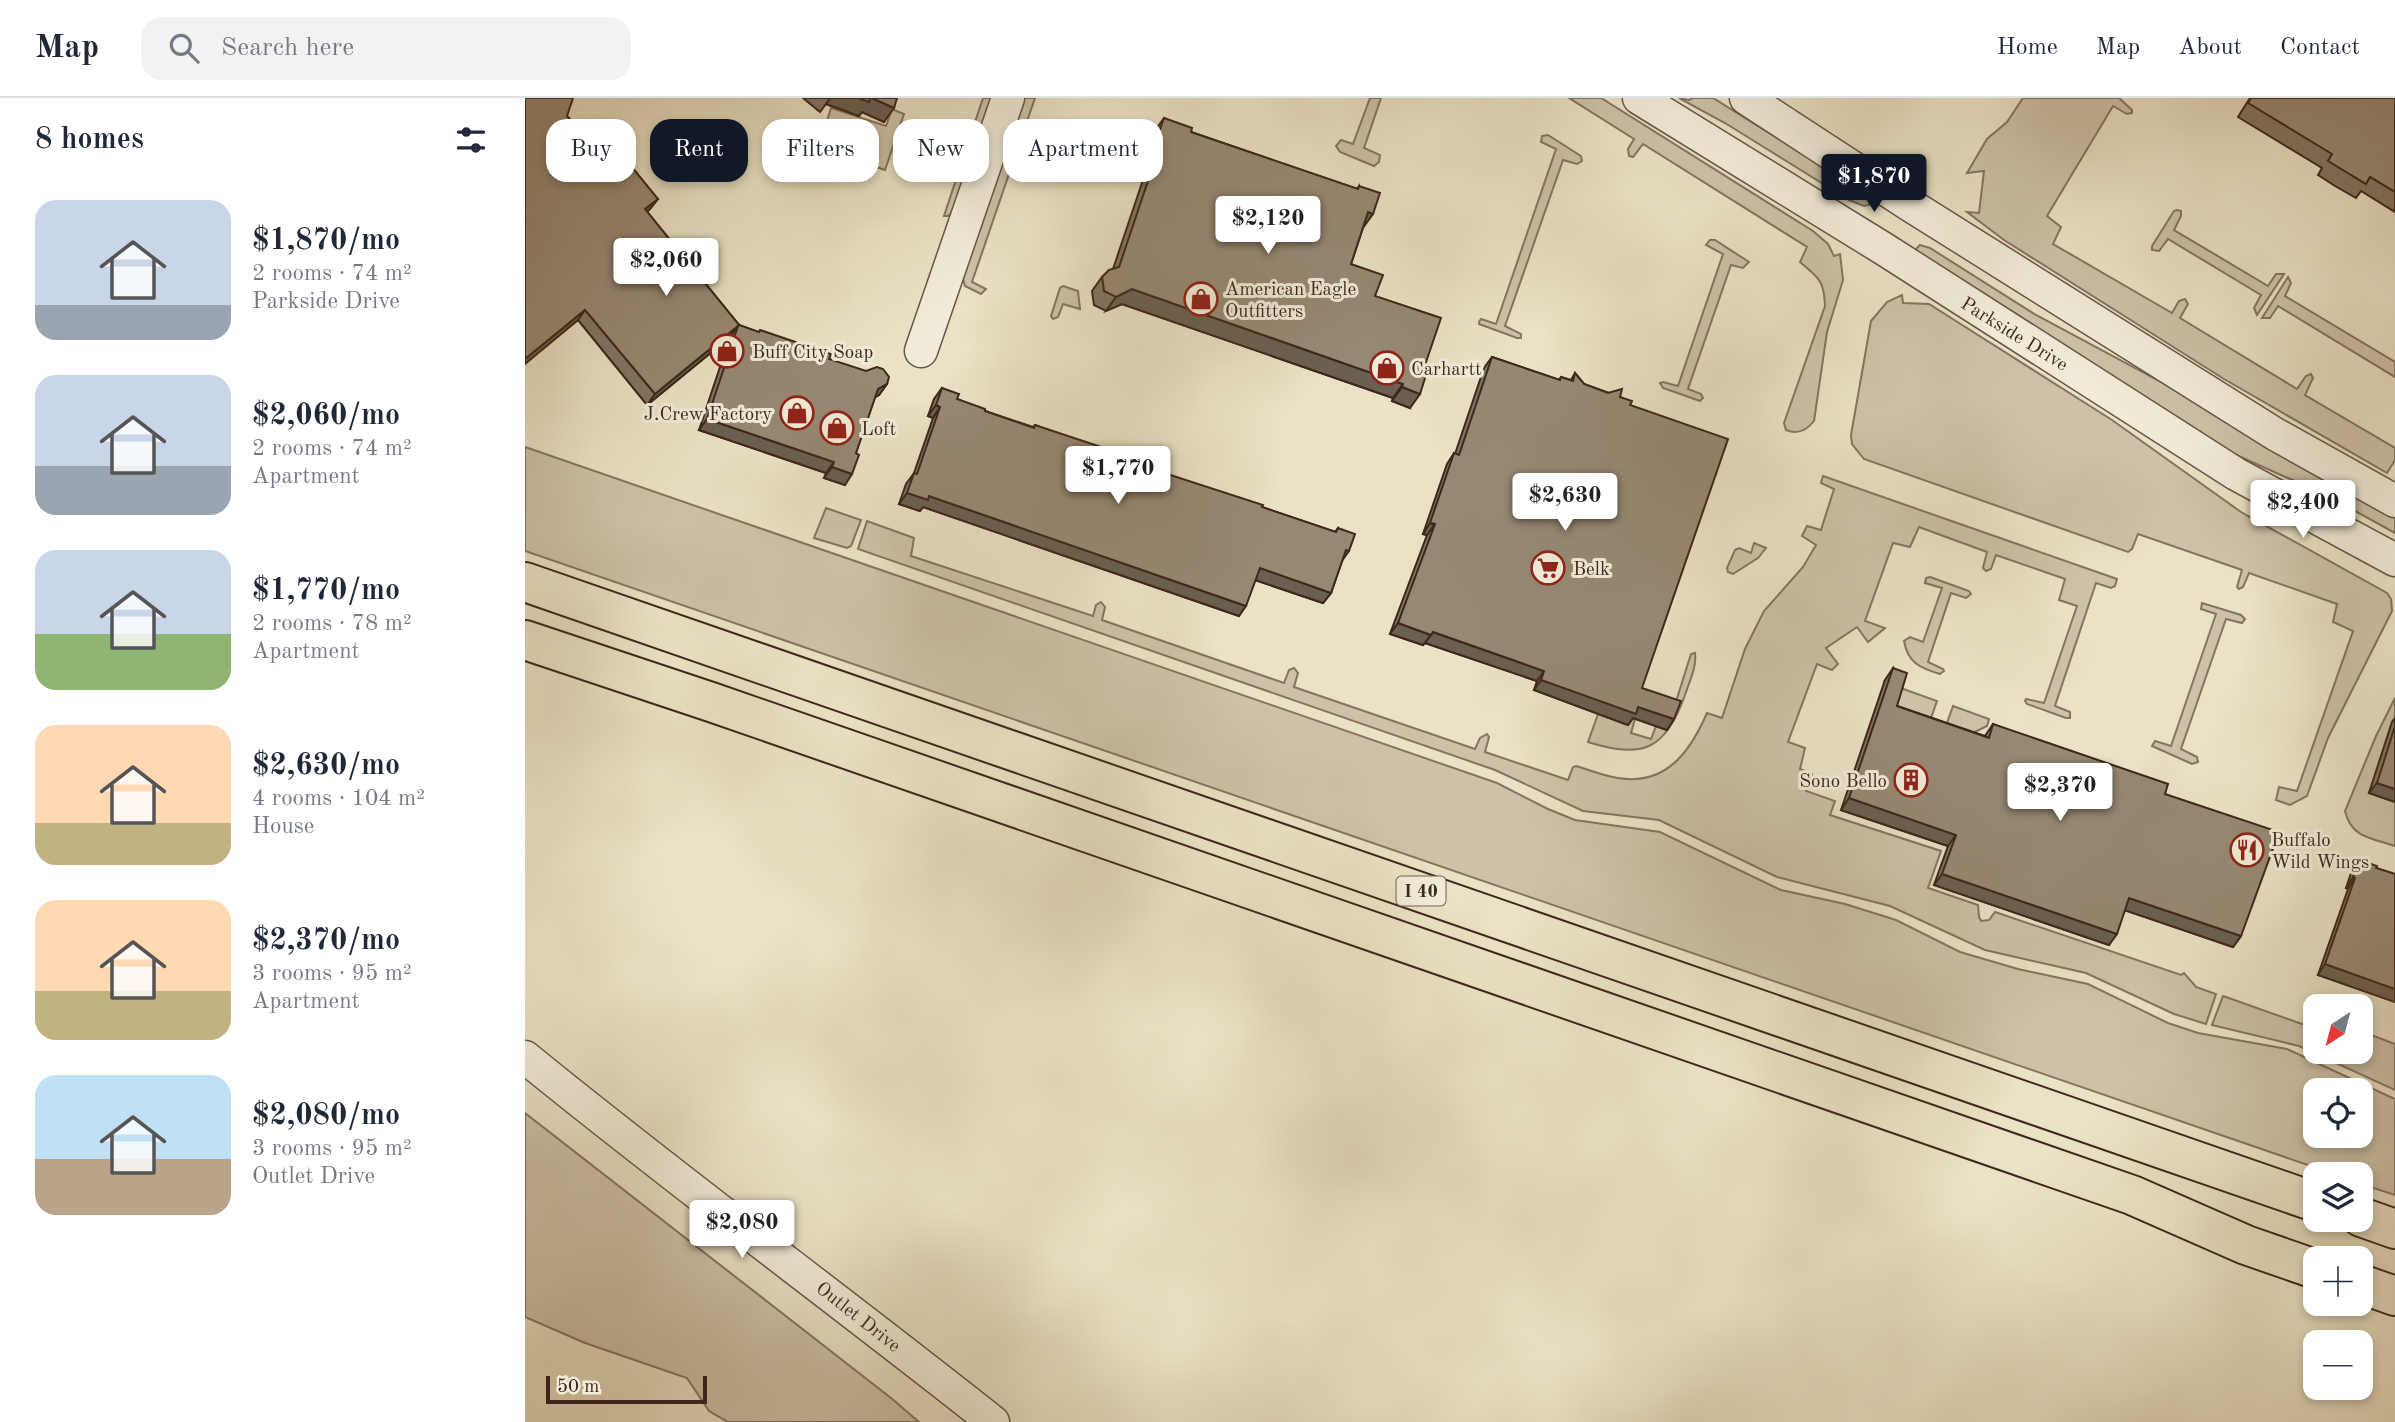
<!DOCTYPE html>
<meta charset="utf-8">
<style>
body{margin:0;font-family:"Old Standard TT",serif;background:#f2f2f3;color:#1f2937;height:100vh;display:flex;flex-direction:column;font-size:26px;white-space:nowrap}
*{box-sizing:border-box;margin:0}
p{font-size:23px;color:#747a83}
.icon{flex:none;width:38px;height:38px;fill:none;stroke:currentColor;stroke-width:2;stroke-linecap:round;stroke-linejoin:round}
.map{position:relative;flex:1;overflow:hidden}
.sheet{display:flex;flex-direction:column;background:#fff;width:525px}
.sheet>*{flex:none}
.guide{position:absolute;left:21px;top:21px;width:665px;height:63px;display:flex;gap:14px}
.needle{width:46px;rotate:216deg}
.fabs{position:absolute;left:1778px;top:896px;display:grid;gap:14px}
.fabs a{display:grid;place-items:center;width:70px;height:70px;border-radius:14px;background:#fff;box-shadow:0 4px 10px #0003;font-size:35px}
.scale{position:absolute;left:21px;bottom:18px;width:161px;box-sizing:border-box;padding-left:7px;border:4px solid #3d271b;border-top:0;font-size:19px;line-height:24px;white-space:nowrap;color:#3d271b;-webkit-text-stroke:5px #f1ecd9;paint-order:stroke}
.price{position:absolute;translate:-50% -60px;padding:0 16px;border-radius:7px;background:#fff;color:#222;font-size:23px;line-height:46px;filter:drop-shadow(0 2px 4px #0008)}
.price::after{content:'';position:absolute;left:50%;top:42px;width:21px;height:16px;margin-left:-10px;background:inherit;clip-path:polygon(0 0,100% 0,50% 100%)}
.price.selected{background:#111827;color:#fff}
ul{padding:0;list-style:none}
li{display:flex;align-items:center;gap:21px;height:175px;padding:0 35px}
li span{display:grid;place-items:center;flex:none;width:196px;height:140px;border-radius:21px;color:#555}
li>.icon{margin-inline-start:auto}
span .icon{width:84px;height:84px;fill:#fffc;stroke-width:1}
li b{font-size:30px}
h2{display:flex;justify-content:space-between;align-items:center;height:84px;padding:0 35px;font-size:30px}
.pill{padding:0 24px;border-radius:21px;background:#fff;box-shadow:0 4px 10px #0003;font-size:24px;line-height:63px}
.pill.selected{background:#111827;color:#fff}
header{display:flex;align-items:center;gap:42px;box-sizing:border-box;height:98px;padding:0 35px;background:#fff;border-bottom:2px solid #e0e1e3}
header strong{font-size:33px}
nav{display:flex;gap:38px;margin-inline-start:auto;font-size:24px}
.search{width:490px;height:63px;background:#f2f2f3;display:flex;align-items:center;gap:18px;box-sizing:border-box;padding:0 24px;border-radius:21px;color:#747a83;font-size:26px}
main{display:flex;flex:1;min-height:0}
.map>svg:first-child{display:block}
.green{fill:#cdc2a8;stroke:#857462;stroke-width:2;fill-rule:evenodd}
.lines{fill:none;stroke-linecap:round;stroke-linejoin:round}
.minor-casing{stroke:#685646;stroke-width:35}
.highway-casing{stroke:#3d271b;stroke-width:42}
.minor{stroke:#f1ecd9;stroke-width:32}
.highway{stroke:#eae2c5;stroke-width:38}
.wall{fill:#827563;stroke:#3d271b;stroke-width:2}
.shaded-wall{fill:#6a5f50;stroke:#3d271b;stroke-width:2}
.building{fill:#978873;stroke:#3d271b;stroke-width:2}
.labels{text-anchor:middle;stroke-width:6;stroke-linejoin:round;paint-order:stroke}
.shield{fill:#f1ecd9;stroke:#736254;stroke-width:2}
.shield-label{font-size:18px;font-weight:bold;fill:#3d271b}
.poi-label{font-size:19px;fill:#3d271b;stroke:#f1ecd9;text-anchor:start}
.street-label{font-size:19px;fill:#3d271b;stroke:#f1ecd9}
</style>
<header>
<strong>Map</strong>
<div class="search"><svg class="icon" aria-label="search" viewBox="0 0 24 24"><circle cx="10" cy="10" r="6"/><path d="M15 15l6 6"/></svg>Search here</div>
<nav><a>Home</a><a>Map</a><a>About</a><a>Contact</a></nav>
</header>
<main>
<section class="sheet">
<h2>8 homes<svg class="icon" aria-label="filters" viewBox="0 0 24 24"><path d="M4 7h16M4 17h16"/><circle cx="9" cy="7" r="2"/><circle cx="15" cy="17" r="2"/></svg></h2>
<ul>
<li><span style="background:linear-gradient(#c9d6e8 75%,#9aa5b1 0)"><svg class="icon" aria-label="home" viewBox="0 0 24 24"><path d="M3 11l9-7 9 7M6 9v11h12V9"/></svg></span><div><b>$1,870/mo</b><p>2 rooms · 74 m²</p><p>Parkside Drive</p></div></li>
<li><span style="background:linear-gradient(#c9d6e8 65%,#9aa5b1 0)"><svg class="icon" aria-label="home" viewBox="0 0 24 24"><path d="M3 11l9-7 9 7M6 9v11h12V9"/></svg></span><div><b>$2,060/mo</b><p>2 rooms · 74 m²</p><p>Apartment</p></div></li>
<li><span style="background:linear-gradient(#c9d6e8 60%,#8fb573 0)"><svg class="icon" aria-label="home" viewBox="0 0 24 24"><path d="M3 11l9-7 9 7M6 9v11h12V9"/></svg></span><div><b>$1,770/mo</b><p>2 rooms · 78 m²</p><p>Apartment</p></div></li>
<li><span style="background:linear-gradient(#ffd9b3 70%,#c2b280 0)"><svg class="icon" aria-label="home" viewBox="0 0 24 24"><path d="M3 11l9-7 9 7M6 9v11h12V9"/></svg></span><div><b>$2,630/mo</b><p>4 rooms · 104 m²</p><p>House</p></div></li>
<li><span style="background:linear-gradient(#ffd9b3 65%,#c2b280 0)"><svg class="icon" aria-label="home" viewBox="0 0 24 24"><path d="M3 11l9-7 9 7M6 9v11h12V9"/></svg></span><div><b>$2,370/mo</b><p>3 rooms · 95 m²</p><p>Apartment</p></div></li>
<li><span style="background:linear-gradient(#bfe0f5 60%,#b9a48a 0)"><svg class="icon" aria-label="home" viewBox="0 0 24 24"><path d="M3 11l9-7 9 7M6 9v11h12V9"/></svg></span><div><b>$2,080/mo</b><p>3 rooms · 95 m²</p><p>Outlet Drive</p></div></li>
</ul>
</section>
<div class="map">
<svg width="1870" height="1324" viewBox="0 0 1870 1324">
<rect width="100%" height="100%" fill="#eae2c5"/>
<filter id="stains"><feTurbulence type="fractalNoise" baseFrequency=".00286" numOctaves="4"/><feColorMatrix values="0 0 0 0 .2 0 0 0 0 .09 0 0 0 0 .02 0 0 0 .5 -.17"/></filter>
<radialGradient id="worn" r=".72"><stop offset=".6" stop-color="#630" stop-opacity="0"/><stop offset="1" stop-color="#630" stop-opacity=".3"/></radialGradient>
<!-- green -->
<g class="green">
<polygon points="458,0 470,0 430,112 423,118 419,118"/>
<polygon points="497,0 510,0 447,184 461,191 456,196 440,188 437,177"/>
<polygon points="845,0 856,0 839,50 855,57 854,64 849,68 815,54 811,48 816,42 828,46"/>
<path d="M1044 0H1076L1288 133 1303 146 1309 158 1315 156 1318 182 1302 234 1289 323C1282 332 1273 337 1261 332L1259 325 1300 208C1299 181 1293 180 1275 164L1282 149 1118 46 1108 59 1104 58 1103 51 1109 41Z"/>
<polygon points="1154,0 1164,2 1168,0 1188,0 1326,86 1345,101 1344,107 1339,108 1324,102 1200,25"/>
<polygon points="1498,0 1594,0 1607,12 1607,15 1602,16 1588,8 1522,118 1536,129 1528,146 1647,215 1654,203 1660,201 1663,206 1655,220 1772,291 1781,278 1786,276 1788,280 1780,297 1870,350 1870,362 1862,375 1699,281 1479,142 1442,114 1454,115 1459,73 1442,75 1462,41 1482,24"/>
<path d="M306 10 361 28 367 11 379 16 360 72C334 64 314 50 296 29L302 23Z"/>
<polygon points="1023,37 1056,58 1057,63 1052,66 1038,62 980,228 996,236 996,240 992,240 954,226 954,224 956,221 971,226 1031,51 1016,44 1017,38"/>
<polygon points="1652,112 1656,113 1656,118 1649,132 1743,188 1751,176 1759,176 1732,217 1729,210 1736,197 1643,141 1634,153 1627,152 1627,148 1649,113"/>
<polygon points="1185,142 1190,142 1224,164 1218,170 1206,167 1163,291 1176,296 1178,300 1175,303 1138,290 1135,285 1138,284 1153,288 1198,156 1181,147"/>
<polygon points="1395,147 1405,150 1511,217 1668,301 1870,418 1870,435 1803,398 1698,351 1391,156 1390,152"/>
<polygon points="1763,179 1766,185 1760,198 1870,264 1870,279 1753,208 1745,220 1737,220"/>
<polygon points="538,188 553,193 555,211 538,206 533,219 528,221 526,218 535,190"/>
<polygon points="1377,197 1378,205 1404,206 1587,322 1716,414 1862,495 1866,501 1867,513 1803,640 1782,698 1765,707 1751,702 1754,689 1772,693 1828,533 1808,524 1812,506 1724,475 1718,489 1714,491 1712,489 1717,472 1613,436 1607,451 1603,454 1339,361 1327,346 1326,337 1346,223 1362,204"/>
<path d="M0 349 972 685 1023 711 1050 722 1135 734 1256 792 1320 806 1371 822 1435 854 1493 871 1563 886 1643 925 1673 935 1762 951 1870 1001V1097L1836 1086V1076H1809L0 453ZM1790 992H1836V1038H1790Z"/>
<path d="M1298 378 1592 481 1590 488 1586 490 1571 485 1530 608 1545 614V620H1541L1502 606 1500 603 1501 601 1519 605 1552 508 1534 502 1540 481 1471 457 1466 471 1461 473 1458 470 1462 454 1394 429 1385 449 1368 445 1340 523 1360 530 1343 544 1332 529 1301 550 1313 566 1307 572 1292 566 1263 644 1280 650 1275 671 1287 676 1281 693 1310 703 1305 717 1416 753 1403 790 1453 807 1454 819 1456 823 1464 822 1470 814 1656 877 1659 875 1671 889 1691 896 1681 926 1649 916 1561 875 1460 852 1365 808 1252 779 1134 722 1058 713 970 672 333 451 342 423 389 440 386 458 568 518 571 507 576 504 580 509 577 522 759 585 764 572 769 570 773 575 769 589 950 651 955 640 962 636 964 639 960 654 1043 682 1048 669 1051 668C1065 672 1079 678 1093 680 1141 688 1165 654 1182 615L1197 620 1220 551 1239 513 1278 469 1291 447 1277 438 1282 428 1296 432 1309 391 1296 385Z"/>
<polygon points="301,410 336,422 326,448 322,450 289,440"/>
<polygon points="1229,445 1241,450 1233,460 1208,476 1203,474 1202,470 1210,452 1214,450 1226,455"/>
<path d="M1405 479 1444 493 1446 496 1441 500 1426 495 1403 564 1418 571 1419 573 1415 576C1395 570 1383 565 1379 543L1385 539 1398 544 1417 490 1400 485 1401 480Z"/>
<polygon points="1677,505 1716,517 1720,521 1717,525 1701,521 1656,651 1672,659 1673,664 1667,666 1627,648 1630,643 1646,648 1691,516 1676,511"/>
<path d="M1170 555C1172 569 1164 584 1160 597 1141 651 1118 662 1063 644L1073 616 1103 626 1106 619 1110 621 1106 635 1126 641 1131 628 1142 632 1166 556Z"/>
<polygon points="1359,584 1412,603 1406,620 1365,608"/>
<path d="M1870 600V625L1844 695 1870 704V748C1847 740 1826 740 1820 713L1851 638Z"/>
<polygon points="1428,608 1464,621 1462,628 1448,635 1424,628 1422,625"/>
<polygon points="1698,898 1777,926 1790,923 1790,954 1836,954 1836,933 1870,946 1870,992 1774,948 1687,927"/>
<polygon points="0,1015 366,1300 394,1324 203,1324 184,1313 162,1280 60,1245 0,1219"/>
</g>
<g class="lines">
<defs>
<g id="minor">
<polyline points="1114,0 1359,151 1711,376 1870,462"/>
<polyline points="1221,0 1385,107 1750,336 1870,403"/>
<polyline points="396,253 483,0"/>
<path d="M0 959C153 1084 313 1201 468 1324"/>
</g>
<g id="highway">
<polyline points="0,484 1790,1104"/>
<polyline points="0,542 186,604 1607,1097 1721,1147 1790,1171"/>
<polyline points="1836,1119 1870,1131"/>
<polyline points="1836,1186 1870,1198"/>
</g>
</defs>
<!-- minor casing -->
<use href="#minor" class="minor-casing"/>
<!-- highway casing -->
<use href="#highway" class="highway-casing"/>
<!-- minor -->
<use href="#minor" class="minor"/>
<!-- highway -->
<use href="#highway" class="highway"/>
</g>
<!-- wall -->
<g class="wall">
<polygon points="278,0 372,0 359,24 337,14 334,18 301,6 295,14"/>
<polygon points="1725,0 1870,0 1870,114 1836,93 1831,100 1810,88 1793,77 1797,70 1713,19"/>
<polygon points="42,18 71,53 133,101 122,114 214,227 304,261 362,286 354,297 350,299 320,387 299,380 301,375 174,332 205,239 122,307 53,222"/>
<polygon points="639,20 666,34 832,91 834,88 838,130 826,166 850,198 885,310 867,303 868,300 597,206 581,213 569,207 567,193 577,179 588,171 624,64 620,62 629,34"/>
<polygon points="967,259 1034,282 1036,279 1046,282 1050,275 1059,286 1095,299 1105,307 1117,590 1149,621 1142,632 1108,620 1103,627 1009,592 1012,583 900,545 898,547 865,536 902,437 898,436 922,366 929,355 930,356 959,270"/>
<polygon points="417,290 432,301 460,313 508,329 510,327 590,359 810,434 813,430 824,453 817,463 806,495 798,505 730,482 714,518 398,409 395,413 374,406 381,386 389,375 408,320 403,318 409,301"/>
<polygon points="1368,570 1372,608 1460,638 1468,626 1640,696 1716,838 1708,849 1600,812 1584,847 1409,787 1423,748 1316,712 1360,582"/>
<polygon points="1870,620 1870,704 1844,695 1867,624"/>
<polygon points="1834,762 1851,770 1870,776 1870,904 1793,877 1823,791 1821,790 1827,772"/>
</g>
<!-- shaded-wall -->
<g class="shaded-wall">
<polygon points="305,0 347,0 369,10 359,24 337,14 334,18 301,6"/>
<polygon points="629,48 634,50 624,64 620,62"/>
<polygon points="133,101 125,111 113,122 120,111"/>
<polygon points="843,114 848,116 838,130"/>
<polygon points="607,191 878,286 868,300 597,206 581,213 591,199"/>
<polygon points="60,212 53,222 0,266 0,261"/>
<polygon points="213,228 205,239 122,307 130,296"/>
<polygon points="362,286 354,297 345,302 353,291"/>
<polygon points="877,289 895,296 885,310 867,303"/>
<polygon points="411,307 415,309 408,320 403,318"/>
<polygon points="182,321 309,364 301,375 174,332"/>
<polygon points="307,369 327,376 320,387 299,380"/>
<polygon points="382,395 404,398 721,508 714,518 398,409 395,413 374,406"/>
<polygon points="905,425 910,426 902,437 898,436"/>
<polygon points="735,470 806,495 798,505 727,481"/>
<polygon points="873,525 906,537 898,547 865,536"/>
<polygon points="908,534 1019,573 1012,583 900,545"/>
<polygon points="1016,582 1113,609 1149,621 1142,632 1108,620 1103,627 1009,592"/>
<polygon points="1852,685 1870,691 1870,704 1844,695"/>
<polygon points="1324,700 1431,737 1423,748 1316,712"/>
<polygon points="1417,776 1592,836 1584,847 1409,787"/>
<polygon points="1828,779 1830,780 1823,791 1821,790"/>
<polygon points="1604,800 1716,838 1708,849 1596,811"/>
<polygon points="1800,866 1870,891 1870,904 1793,877"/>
</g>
<!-- building -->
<g class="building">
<polygon points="0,0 48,0 42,18 71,53 85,42 133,101 120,111 214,227 234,234 235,232 306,256 304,261 341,273 352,269 358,271 364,279 362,286 353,291 331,355 334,357 327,376 307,369 309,364 182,321 213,228 130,296 60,212 0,261"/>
<polygon points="333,0 345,0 344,4"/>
<polygon points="347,0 372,0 369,10"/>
<polygon points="1726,0 1870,0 1870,94 1845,79 1841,86 1803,63 1807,56 1723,5"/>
<polygon points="639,20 667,30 666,34 833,91 834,88 855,95 848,116 843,114 826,166 858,177 850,198 916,220 897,276 901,277 895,296 877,289 878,286 607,191 591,199 579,193 577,179 584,172 594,169 634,50 629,48"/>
<polygon points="967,259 1035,282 1036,279 1048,283 1050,275 1059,286 1083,295 1097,291 1095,299 1107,303 1105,307 1203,341 1117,590 1156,603 1149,621 1113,609 1111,616 1016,582 1019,573 908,534 906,537 873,525 910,426 905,425 929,355 934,357"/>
<polygon points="417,290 434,296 432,301 460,311 460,313 509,330 510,327 591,354 590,359 738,407 737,409 811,434 813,430 830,436 824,453 821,452 806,495 735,470 721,508 404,398 403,402 382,395 389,375 392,376 415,309 411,307"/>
<polygon points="1368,570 1382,575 1372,608 1464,640 1468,626 1643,686 1640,696 1754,734 1716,838 1604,800 1592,836 1417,776 1431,737 1324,700"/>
<polygon points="1870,628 1870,691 1852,685"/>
<polygon points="1834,762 1852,768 1851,770 1870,776 1870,891 1800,866 1830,780 1828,779"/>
</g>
<!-- icons -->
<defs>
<symbol id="shop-ring" viewBox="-11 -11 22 22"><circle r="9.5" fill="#f1ecd9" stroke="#8f2418" stroke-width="1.5"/><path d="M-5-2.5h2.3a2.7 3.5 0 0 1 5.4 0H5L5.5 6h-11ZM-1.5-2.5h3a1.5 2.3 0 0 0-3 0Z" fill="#8f2418"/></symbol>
<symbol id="supermarket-ring" viewBox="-11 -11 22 22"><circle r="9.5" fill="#f1ecd9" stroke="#8f2418" stroke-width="1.5"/><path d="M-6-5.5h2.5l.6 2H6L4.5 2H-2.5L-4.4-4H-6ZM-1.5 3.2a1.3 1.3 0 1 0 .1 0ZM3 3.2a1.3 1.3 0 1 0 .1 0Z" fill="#8f2418"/></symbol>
<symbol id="building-ring" viewBox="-11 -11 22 22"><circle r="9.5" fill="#f1ecd9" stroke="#8f2418" stroke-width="1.5"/><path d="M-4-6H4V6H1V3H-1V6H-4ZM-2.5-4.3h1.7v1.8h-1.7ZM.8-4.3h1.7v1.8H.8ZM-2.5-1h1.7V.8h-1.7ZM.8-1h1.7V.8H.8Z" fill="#8f2418"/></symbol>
<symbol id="restaurant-ring" viewBox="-11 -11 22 22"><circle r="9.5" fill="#f1ecd9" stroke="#8f2418" stroke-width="1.5"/><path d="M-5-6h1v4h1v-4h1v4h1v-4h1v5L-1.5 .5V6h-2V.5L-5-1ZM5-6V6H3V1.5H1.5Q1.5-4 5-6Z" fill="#8f2418"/></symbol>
</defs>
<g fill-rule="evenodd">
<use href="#shop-ring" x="657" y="182" width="38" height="38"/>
<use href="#shop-ring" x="183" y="234" width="38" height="38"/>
<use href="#shop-ring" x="843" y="251" width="38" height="38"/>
<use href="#shop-ring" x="253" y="296" width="38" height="38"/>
<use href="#shop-ring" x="293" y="311" width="38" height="38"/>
<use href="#supermarket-ring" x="1004" y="451" width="38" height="38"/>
<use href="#building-ring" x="1367" y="663" width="38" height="38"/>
<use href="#restaurant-ring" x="1703" y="733" width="38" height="38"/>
</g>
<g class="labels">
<!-- shield labels -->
<rect class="shield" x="871.5" y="778.5" width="49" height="29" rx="5"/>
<g class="shield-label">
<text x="896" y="799">I 40</text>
</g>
<!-- poi labels -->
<g class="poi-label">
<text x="700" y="197">American Eagle<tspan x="700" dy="22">Outfitters</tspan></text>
<text x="227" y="260">Buff City Soap</text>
<text x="886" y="277">Carhartt</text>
<text x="247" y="322" text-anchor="end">J.Crew Factory</text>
<text x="336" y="337">Loft</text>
<text x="1048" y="477">Belk</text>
<text x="1362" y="689" text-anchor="end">Sono Bello</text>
<text x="1746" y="748">Buffalo<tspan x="1746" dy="22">Wild Wings</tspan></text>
</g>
<!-- street labels -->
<g class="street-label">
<text transform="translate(1490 235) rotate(32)" y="7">Parkside Drive</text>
<text transform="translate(334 1218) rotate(38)" y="7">Outlet Drive</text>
</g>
</g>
<rect width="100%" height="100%" filter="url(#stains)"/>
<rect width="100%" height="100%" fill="url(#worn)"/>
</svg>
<div class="fabs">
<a><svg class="needle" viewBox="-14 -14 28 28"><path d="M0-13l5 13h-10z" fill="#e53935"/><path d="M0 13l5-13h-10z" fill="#747a83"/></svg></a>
<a><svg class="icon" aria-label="locate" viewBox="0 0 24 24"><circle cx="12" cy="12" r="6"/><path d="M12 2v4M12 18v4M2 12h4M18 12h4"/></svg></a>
<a><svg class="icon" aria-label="layers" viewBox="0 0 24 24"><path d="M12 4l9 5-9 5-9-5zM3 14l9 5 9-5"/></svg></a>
<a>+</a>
<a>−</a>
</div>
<div class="scale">50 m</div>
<b class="price selected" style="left:1349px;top:116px">$1,870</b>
<b class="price" style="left:743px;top:158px">$2,120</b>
<b class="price" style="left:141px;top:200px">$2,060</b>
<b class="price" style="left:593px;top:408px">$1,770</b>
<b class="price" style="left:1040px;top:435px">$2,630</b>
<b class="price" style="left:1778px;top:442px">$2,400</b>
<b class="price" style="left:1535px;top:725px">$2,370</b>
<b class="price" style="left:217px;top:1162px">$2,080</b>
<div class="guide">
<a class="pill">Buy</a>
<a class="pill selected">Rent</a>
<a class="pill">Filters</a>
<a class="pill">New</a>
<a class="pill">Apartment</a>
</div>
</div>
</main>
